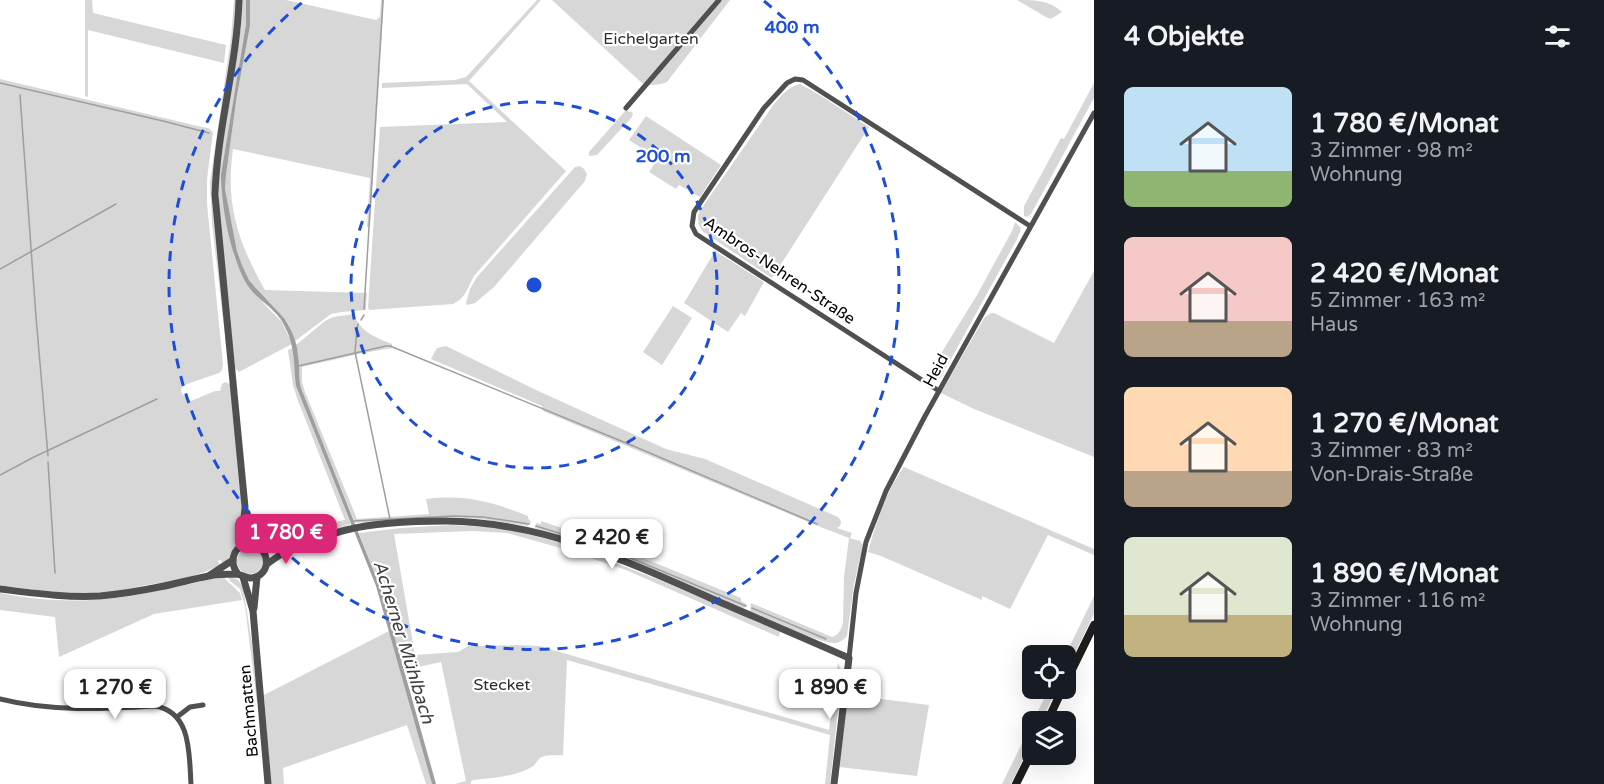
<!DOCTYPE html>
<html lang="de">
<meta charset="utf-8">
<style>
body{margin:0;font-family:"Varela Round",sans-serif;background:#20242c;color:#f1f3f6;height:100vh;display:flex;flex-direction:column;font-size:22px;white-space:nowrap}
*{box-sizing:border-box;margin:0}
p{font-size:20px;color:#9ea1a6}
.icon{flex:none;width:33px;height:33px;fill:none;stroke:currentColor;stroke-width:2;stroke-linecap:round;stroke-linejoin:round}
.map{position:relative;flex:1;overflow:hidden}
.panel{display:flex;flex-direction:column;background:#171b24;width:510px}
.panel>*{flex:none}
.controls{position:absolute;left:1022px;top:645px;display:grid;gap:12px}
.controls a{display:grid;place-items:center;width:54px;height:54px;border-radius:9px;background:#171b24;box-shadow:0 6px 24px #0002;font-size:30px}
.price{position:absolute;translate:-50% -51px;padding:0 14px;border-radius:12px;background:#fff;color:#222;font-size:20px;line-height:39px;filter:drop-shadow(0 2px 3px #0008)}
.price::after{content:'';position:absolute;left:50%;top:36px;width:18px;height:14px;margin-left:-9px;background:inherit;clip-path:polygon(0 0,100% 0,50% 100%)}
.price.selected{background:#db2777;color:#fff}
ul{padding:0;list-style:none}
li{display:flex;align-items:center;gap:18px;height:150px;padding:0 30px}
li span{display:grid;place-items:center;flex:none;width:168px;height:120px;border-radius:9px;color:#555}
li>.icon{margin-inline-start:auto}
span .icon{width:72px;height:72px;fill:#fffc;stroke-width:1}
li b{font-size:26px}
h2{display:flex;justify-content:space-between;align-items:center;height:72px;padding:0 30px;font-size:26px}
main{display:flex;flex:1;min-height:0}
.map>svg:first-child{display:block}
.green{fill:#d7d7d7}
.water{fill:#9e9e9e}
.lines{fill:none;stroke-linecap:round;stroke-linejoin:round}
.stream{stroke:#9e9e9e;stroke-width:1.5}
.minor{stroke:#505050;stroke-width:5}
.tertiary{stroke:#505050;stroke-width:7}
.secondary{stroke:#1d1d1d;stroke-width:8}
.ring{fill:none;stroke:#1d4ed8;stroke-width:3;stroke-dasharray:10 8}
.labels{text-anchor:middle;stroke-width:4.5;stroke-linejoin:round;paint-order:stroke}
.park-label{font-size:16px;fill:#2e2e2e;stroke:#fff}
.street-label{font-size:16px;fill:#000;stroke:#fff}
.water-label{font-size:18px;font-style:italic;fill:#3f3f3f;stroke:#fff}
.centre{fill:#1d4ed8;stroke:#fff;stroke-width:3}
.ring-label{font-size:18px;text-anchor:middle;font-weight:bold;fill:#1d4ed8;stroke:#fff;stroke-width:4.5;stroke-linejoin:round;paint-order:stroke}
</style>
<main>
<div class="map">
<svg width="1094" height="784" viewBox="0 0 1094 784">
<rect width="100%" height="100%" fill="#fff"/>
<!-- green -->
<g class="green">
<polygon points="85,0 92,0 93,13 226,45 224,63 88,30 88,97 85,96"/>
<polygon points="234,0 237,0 214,219 225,317 229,370 212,224 210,182 231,38"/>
<polygon points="242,0 246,0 246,24 221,174 227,223 234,256 241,273 265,305 282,322 292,344 239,372 235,368 219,213 219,166 241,26"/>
<path d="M250 0H286L376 20 380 17 381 0H384L370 227H367L370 178 233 149C225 205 238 242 265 290L367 293 366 310 342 312 331 314 295 341 289 325 284 318 255 287 249 280 242 265 237 251 225 189 226 175 237 95 250 26Z"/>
<path d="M537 0H541L469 81 566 171 474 276C467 288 466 298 453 304L369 310 368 307 380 127 507 122 467 84 382 88V83L455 80 466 77Z"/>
<path d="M552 0H730L667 82C660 85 651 86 643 84Z"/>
<path d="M1017 0C1035 0 1049 0 1062 12L1051 19 1046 17Z"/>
<path d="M0 79 202 127 208 128 213 132 207 179V204L223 364 222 370 219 373 184 385 181 389 182 394 191 401 215 391H220L222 384 225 382 230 384 241 494V534L239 543 234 548 227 561 223 563 220 560 218 561 220 565C199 576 176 581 153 584 135 587 116 592 98 593 65 594 32 590 0 585Z"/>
<polygon points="1094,83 1094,98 1031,214 1027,217 1024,216 1024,206 1061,138 1064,139"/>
<path d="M800 84 818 94 869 127 772 278 702 231C698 224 697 220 699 212L774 104C782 95 788 87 800 84Z"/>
<polygon points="626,110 633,113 632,117 597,155 589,156 589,152"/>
<polygon points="646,116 721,165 700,197 679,185 676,189 649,172 658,159 629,140"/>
<polygon points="580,166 584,169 587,174 585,181 494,287 475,303 467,305 466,303 470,289 477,277 575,167"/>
<path d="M1015 222 1021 228 1020 232 1016 241 941 377C936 381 932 382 926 378L977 295 1012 231Z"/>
<polygon points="715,251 764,282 745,316 741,313 728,332 684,303"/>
<polygon points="1094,271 1094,457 974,409 941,393 984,318 991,313 994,313 1054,343"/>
<polygon points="673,306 692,318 662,365 643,352"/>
<path d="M354 314C360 332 375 337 392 344V348L363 353 302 367V382L305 392 357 519 429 514 426 499C465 494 493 502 528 516V518L531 522 528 526 481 519 451 517 355 523 301 388C297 374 301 359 296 345L325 321 333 317Z"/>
<path d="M446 346 536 390 666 449 705 459 838 517C841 520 842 522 840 526L837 528 852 533 850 538 860 541 863 545 854 584 847 636C844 639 840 643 835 643 825 645 760 618 750 611L751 603 832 637C839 635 841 630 843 622L844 577 849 538 818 526 543 411 542 406 431 359 437 348Z"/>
<path d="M293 348 296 386 351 524 290 543 266 547 259 542 251 515C255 528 259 543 275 542L313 526 345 520 297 398 293 385 288 350Z"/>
<path d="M904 467 1094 549V555L1048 535 1010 609 982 596V600L881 556 868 552C876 523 886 491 904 467Z"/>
<path d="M541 521C609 543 675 571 741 598V601L746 604 747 607 743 608 586 543 535 528 536 523 541 524Z"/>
<path d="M452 525 502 528 559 542 588 552 669 584 780 632 779 637 626 570 564 549 507 533 472 531 394 534 415 655 458 652 468 646 518 645 539 646 829 730 838 662 842 673 830 784H825L830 735 567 660 563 755C557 756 545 754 540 758 536 762 535 766 530 768 513 777 492 778 473 780L471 782V784H455L466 781 441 662 404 670 382 592 359 533 401 528Z"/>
<circle cx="250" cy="561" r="13"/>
<path d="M223 577 240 593 242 600 154 614 59 657 55 617 0 610V593C40 601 83 603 124 597 157 592 190 583 223 577Z"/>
<polygon points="228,577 237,579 243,586 252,644 258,702 257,703 245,606 240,589 230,581"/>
<polygon points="1094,596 1094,614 1065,673 1065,656"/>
<polygon points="389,631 432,784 426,784 407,725 283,768 284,784 271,784 264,695"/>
<polygon points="1049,689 1057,689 1041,721 1033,721"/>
<polygon points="849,695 929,705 917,776 839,767 847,697"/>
<polygon points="1032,723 1032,741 1011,784 1002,784"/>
</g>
<!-- water -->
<path class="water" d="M246 0H250V26L237 95 226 175 225 189 237 251 242 265 249 280 255 287 284 318C291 328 297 342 298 354 300 366 298 377 301 388L382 592 436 784H432L376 586 296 386C293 361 296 347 283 323 276 310 260 301 251 290 231 265 221 204 221 174L246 24Z"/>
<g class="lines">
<!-- stream -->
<g class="stream">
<polyline points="0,83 163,121 209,133"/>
<polyline points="20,95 36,317 48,456"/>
<polyline points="0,269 116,204"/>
<polyline points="364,309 383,0"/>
<polyline points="361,320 364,315"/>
<polyline points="358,324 357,329 355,352 390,519"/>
<polyline points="298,366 386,346 390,346 631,445 817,524"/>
<polyline points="48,462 55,573"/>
<polyline points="0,475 34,457 157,399"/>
<polyline points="353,521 453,516 483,517 529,524"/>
<polyline points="536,526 604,547 746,606"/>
<polyline points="752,608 826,639"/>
</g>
<!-- minor -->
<g class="minor">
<polyline points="626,108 719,0"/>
<polyline points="939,391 696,234 692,226 694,212 764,108 787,83 795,79 803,80 1030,226"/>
<polyline points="849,658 856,593 866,542 886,491 924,418 1094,113"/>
<path d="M0 699C51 712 103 709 155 706 192 712 189 755 191 784"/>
<polyline points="177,717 190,707 203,705"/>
</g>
<!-- tertiary -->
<g class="tertiary">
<path d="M239 0C237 65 217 129 215 195L245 507 242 541 240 547"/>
<polyline points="247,513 257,546"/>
<path d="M262 549C291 551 318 537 346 530 374 523 417 521 446 521 543 522 627 561 715 600 759 619 804 638 849 658L834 784"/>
<polyline points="267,564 290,548"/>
<polyline points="210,575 233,560"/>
<polyline points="243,577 253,611 268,784"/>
<path d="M0 589C33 593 67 598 100 596 120 594 140 591 159 587 176 584 192 579 209 576 217 574 227 574 236 574 244 575 249 581 258 576 275 567 264 539 245 545 231 549 230 564 238 574"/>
<polyline points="254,608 257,577"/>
</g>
<!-- secondary -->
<g class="secondary">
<polyline points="1065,684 1094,625"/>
<polyline points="1047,722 1063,688"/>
<polyline points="1016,784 1032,752"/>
</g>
</g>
<!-- distance rings -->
<g class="ring">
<circle cx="534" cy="285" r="183"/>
<path d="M764 1A365 365 0 1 1 304 1"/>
</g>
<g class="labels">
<!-- park labels -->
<g class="park-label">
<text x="651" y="44">Eichelgarten</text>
<text x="502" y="690">Stecket</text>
</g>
<!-- street labels -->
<g class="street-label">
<text transform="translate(780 270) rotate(34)" y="6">Ambros-Nehren-Straße</text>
<text transform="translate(935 370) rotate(-61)" y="6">Heid</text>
<text transform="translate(248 711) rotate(-95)" y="6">Bachmatten</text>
</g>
<!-- water labels -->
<g class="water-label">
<text transform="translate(404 642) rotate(73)" y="6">Acherner Mühlbach</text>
</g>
</g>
<circle cx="534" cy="285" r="9" class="centre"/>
<g class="ring-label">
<text x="792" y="33">400 m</text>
<text x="663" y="162">200 m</text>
</g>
</svg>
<div class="controls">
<a><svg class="icon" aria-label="locate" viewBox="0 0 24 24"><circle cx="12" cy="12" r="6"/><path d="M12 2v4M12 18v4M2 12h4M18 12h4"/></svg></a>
<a><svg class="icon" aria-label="layers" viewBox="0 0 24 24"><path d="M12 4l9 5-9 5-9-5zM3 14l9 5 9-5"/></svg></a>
</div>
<b class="price selected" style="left:286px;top:565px">1 780 €</b>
<b class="price" style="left:612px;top:570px">2 420 €</b>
<b class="price" style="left:115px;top:720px">1 270 €</b>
<b class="price" style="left:830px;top:720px">1 890 €</b>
</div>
<section class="panel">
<h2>4 Objekte<svg class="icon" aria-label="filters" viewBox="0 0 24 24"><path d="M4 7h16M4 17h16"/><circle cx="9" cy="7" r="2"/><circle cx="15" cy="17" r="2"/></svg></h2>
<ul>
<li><span style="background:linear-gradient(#bfe0f5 70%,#8fb573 0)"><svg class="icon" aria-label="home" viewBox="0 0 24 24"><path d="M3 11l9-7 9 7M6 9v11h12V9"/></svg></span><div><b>1 780 €/Monat</b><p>3 Zimmer · 98 m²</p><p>Wohnung</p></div></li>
<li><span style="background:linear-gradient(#f6c9c9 70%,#b9a48a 0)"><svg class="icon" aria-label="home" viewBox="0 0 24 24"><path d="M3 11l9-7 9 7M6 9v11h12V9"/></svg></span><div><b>2 420 €/Monat</b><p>5 Zimmer · 163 m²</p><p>Haus</p></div></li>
<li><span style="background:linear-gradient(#ffd9b3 70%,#b9a48a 0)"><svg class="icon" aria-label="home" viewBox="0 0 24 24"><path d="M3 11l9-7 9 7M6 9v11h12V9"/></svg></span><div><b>1 270 €/Monat</b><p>3 Zimmer · 83 m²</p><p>Von-Drais-Straße</p></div></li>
<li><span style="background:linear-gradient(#dfe7d0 65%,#c2b280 0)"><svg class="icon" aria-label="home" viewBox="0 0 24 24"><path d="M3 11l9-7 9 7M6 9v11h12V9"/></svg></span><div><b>1 890 €/Monat</b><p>3 Zimmer · 116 m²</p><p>Wohnung</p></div></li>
</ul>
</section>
</main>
